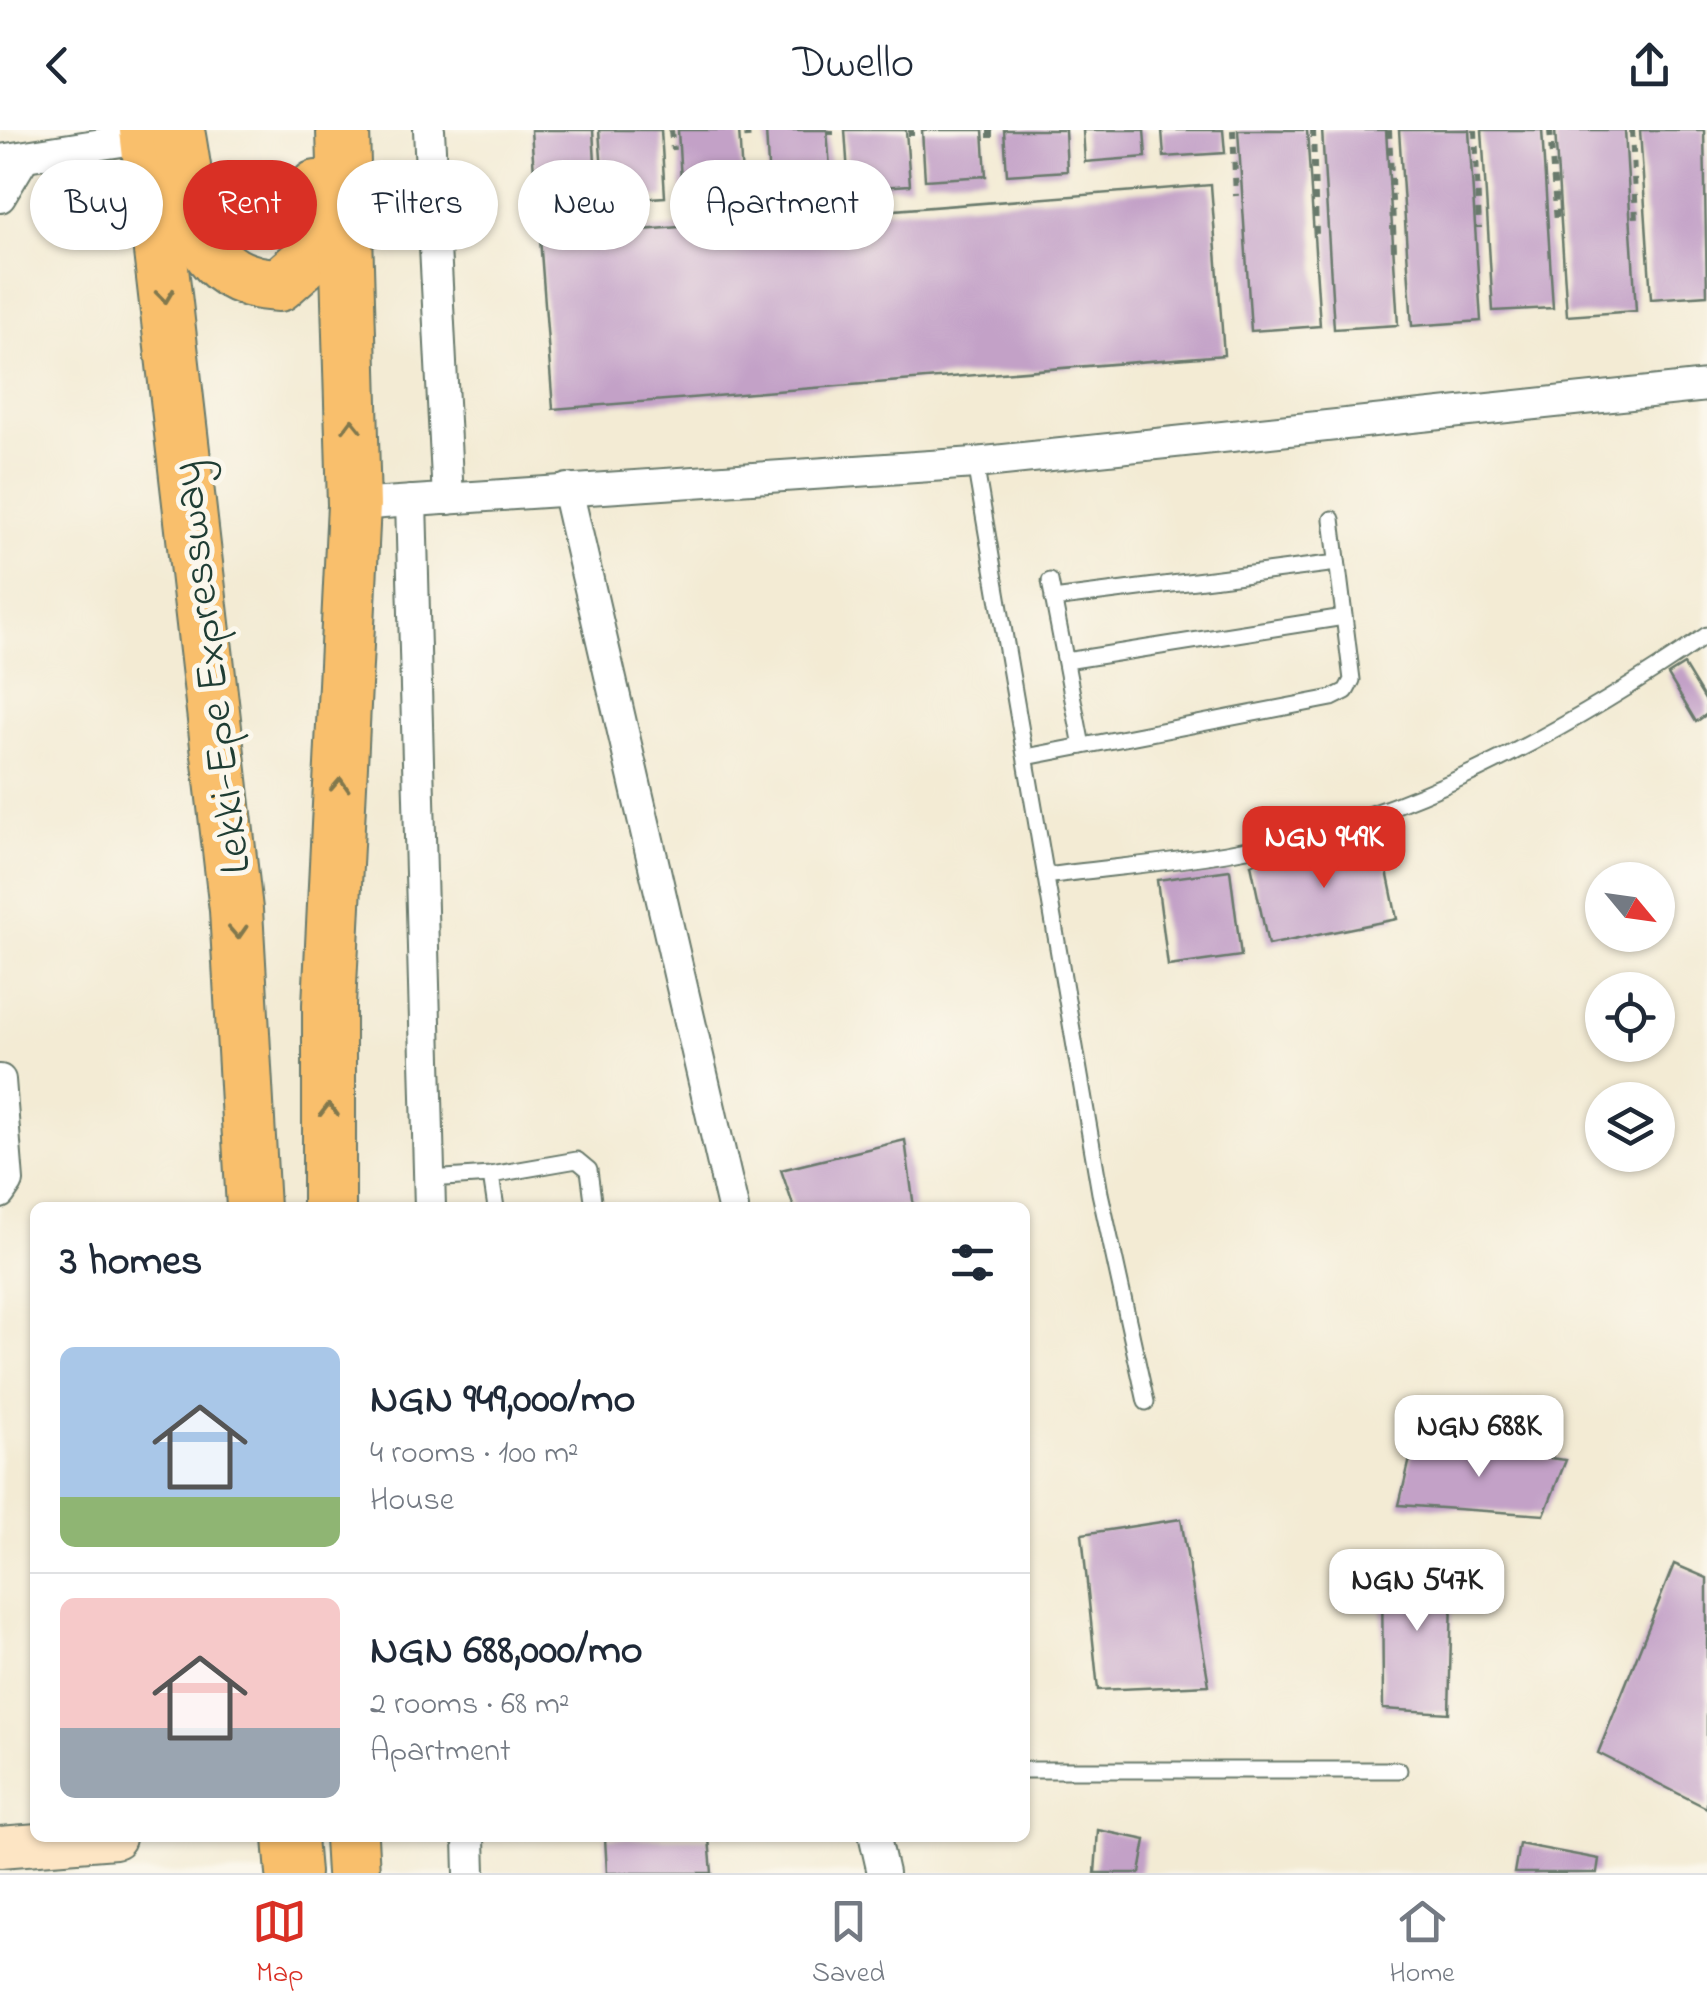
<!DOCTYPE html>
<meta charset="utf-8">
<style>
body{margin:0;font-family:"Indie Flower",sans-serif;background:#f6f6f7;color:#1f2937;height:100vh;display:flex;flex-direction:column;font-size:38px;white-space:nowrap}
*{box-sizing:border-box;margin:0}
p{font-size:32px;color:#747a83}
.icon{flex:none;width:55px;height:55px;fill:none;stroke:currentColor;stroke-width:2;stroke-linecap:round;stroke-linejoin:round}
.map{position:relative;flex:1;overflow:hidden}
.details{position:absolute;left:30px;top:1072px;width:1000px;height:640px;display:flex;flex-direction:column;background:#fff;border-radius:15px;box-shadow:0 2px 8px #0004}
.details>*{flex:none}
.hud{position:absolute;left:30px;top:30px;width:1000px;height:90px;display:flex;gap:20px}
.needle{width:65px;rotate:119deg}
.buttons{position:absolute;left:1585px;top:732px;display:grid;gap:20px}
.buttons a{display:grid;place-items:center;width:90px;height:90px;border-radius:50%;background:#fff;box-shadow:0 2px 8px #0004;font-size:50px}
.price{position:absolute;translate:-50% -85px;padding:0 22px;border-radius:20px;background:#fff;color:#222;font-size:32px;line-height:65px;filter:drop-shadow(0 2px 5px #0008)}
.price::after{content:'';position:absolute;left:50%;top:60px;width:30px;height:22px;margin-left:-15px;background:inherit;clip-path:polygon(0 0,100% 0,50% 100%)}
.price.current{background:#d93025;color:#fff}
ul{padding:0;list-style:none}
li{display:flex;align-items:center;gap:30px;height:250px;padding:0 30px}
li+li{border-top:2px solid #e0e1e3}
li span{display:grid;place-items:center;flex:none;width:280px;height:200px;border-radius:15px;color:#555}
li>.icon{margin-inline-start:auto}
span .icon{width:120px;height:120px;fill:#fffc;stroke-width:1}
li b{font-size:42px}
h2{display:flex;justify-content:space-between;align-items:center;height:120px;padding:0 30px;font-size:42px}
.pill{padding:0 35px;border-radius:45px;background:#fff;box-shadow:0 2px 8px #0004;font-size:35px;line-height:90px}
.pill.current{background:#d93025;color:#fff}
header{display:flex;justify-content:space-between;align-items:center;height:130px;padding:0 30px;background:#fff;font-size:45px;font-weight:600}
.menu{display:flex;justify-content:space-around;align-items:center;height:140px;border-top:2px solid #e0e1e3;background:#fff;font-size:28px;color:#747a83}
.menu a{display:grid;justify-items:center;gap:5px}
.menu .current{color:#d93025}
.map>svg:first-child{display:block}
.building{fill:#c3a1c7}
.lines{fill:none;stroke-linecap:round;stroke-linejoin:round}
.lane-casing{stroke:#697a6c;stroke-width:19}
.street-casing{stroke:#697a6c;stroke-width:34}
.secondary-casing{stroke:#697a6c;stroke-width:44}
.highway-casing{stroke:#697a6c;stroke-width:56}
.path{stroke:#697a6c;stroke-width:6;stroke-dasharray:8 8;stroke-linecap:butt}
.lane{stroke:#fff;stroke-width:15}
.street{stroke:#fff;stroke-width:30}
.secondary{stroke:#fde5c4;stroke-width:40}
.highway{stroke:#f9bf6c;stroke-width:52}
.oneway{stroke:#81784d}
.labels{text-anchor:middle;stroke-width:10;stroke-linejoin:round;paint-order:stroke}
.street-label{font-size:45px;fill:#1f3d34;stroke:#fbf7ec}
</style>
<header><svg class="icon" aria-label="back" viewBox="0 0 24 24"><path d="M15 5l-7 7 7 7"/></svg>Dwello<svg class="icon" aria-label="share" viewBox="0 0 24 24"><path d="M12 15V3M7 8l5-5 5 5M5 13v7h14v-7"/></svg></header>
<div class="map">
<svg width="1707" height="1743" viewBox="0 0 1707 1743">
<rect width="100%" height="100%" fill="#fbf7ec"/>
<filter id="ink" filterUnits="userSpaceOnUse"><feTurbulence type="fractalNoise" baseFrequency=".01" numOctaves="2"/><feDisplacementMap in="SourceGraphic" scale="20" xChannelSelector="R" yChannelSelector="G"/><feConvolveMatrix kernelMatrix="1 2 1 2 8 2 1 2 1" color-interpolation-filters="sRGB"/></filter>
<filter id="wash" filterUnits="userSpaceOnUse"><feTurbulence type="fractalNoise" baseFrequency=".0048" numOctaves="4" result="noise"/><feDisplacementMap in="SourceGraphic" scale="40" xChannelSelector="R" yChannelSelector="G"/><feGaussianBlur stdDeviation="2.25" result="paint"/><feColorMatrix in="noise" values="0 0 0 0 0 0 0 0 0 0 0 0 0 0 0 0 0 1.4 0 .05"/><feComposite in="paint" operator="in"/></filter>
<g filter="url(#wash)">
<rect width="100%" height="100%" fill="#f3ebd4"/>
<g id="blocks">
<!-- building -->
<g class="building">
<polygon points="531,0 593,0 598,81 537,85"/>
<polygon points="599,0 661,0 665,67 604,71"/>
<polygon points="678,0 739,0 743,64 682,68"/>
<polygon points="766,0 827,0 831,51 769,55"/>
<polygon points="845,0 906,0 910,55 849,59"/>
<polygon points="922,0 983,0 986,46 925,50"/>
<polygon points="1004,0 1065,0 1067,41 1007,45"/>
<polygon points="1083,0 1144,0 1146,27 1085,32"/>
<polygon points="1162,0 1223,0 1225,23 1164,27"/>
<polygon points="1238,0 1307,0 1320,196 1251,201"/>
<polygon points="1322,0 1386,0 1398,195 1334,199"/>
<polygon points="1399,0 1469,0 1481,191 1412,196"/>
<polygon points="1482,0 1542,0 1553,178 1493,181"/>
<polygon points="1555,0 1625,0 1636,181 1567,186"/>
<polygon points="1640,0 1704,0 1707,165 1651,169"/>
<polygon points="1211,55 1224,225 553,279 540,108"/>
<polygon points="1684,535 1707,573 1707,584 1696,592 1668,545"/>
<polygon points="1380,707 1397,789 1268,815 1251,734"/>
<polygon points="1230,740 1241,826 1168,836 1157,750"/>
<polygon points="905,1010 914,1078 794,1078 781,1040"/>
<polygon points="1414,1312 1566,1330 1544,1385 1399,1375"/>
<polygon points="1181,1389 1209,1555 1098,1560 1082,1404"/>
<polygon points="1453,1428 1449,1583 1383,1579 1382,1429"/>
<polygon points="1674,1434 1707,1448 1707,1678 1598,1623"/>
<polygon points="1098,1700 1146,1710 1140,1743 1095,1743"/>
<polygon points="605,1708 709,1708 712,1743 607,1743"/>
<polygon points="1519,1714 1599,1729 1597,1743 1514,1743"/>
</g>
</g>
</g>
<g filter="url(#ink)">
<use href="#blocks" fill-opacity="0" stroke="#697a6c" stroke-width="2.5"/>
<g class="lines">
<defs>
<g id="lane">
<polyline points="975,333 1100,1063 1146,1272"/>
<polyline points="1050,451 1082,616"/>
<polyline points="1053,469 1337,433"/>
<polyline points="1066,531 1344,487"/>
<polyline points="1026,627 1332,568 1346,561 1352,550 1332,389"/>
<path d="M1046 746C1106 738 1167 733 1226 723 1400 693 1563 604 1707 505"/>
<polyline points="491,1045 496,1078"/>
<polyline points="429,1049 491,1045 577,1030 589,1040 594,1078"/>
<polyline points="1025,1640 1399,1640"/>
</g>
<g id="street">
<polyline points="429,0 448,369"/>
<polyline points="0,30 147,7"/>
<polyline points="0,67 24,27"/>
<polyline points="567,359 733,1078"/>
<polyline points="411,371 430,1078"/>
<polyline points="354,375 975,333 1707,256"/>
<polyline points="0,950 8,1051 0,1063"/>
<polyline points="469,1708 470,1743"/>
<polyline points="875,1708 883,1743"/>
</g>
<polyline id="secondary" points="0,1717 115,1708"/>
<g id="highway">
<polyline points="146,0 236,780 253,1078"/>
<path d="M179 6C192 77 190 151 279 155L312 126 319 86 316 57"/>
<polyline points="329,1078 329,875 354,375 343,0"/>
<polyline points="290,1708 293,1743"/>
<polyline points="351,1708 353,1743"/>
</g>
</defs>
<!-- lane casing -->
<use href="#lane" class="lane-casing"/>
<!-- street casing -->
<use href="#street" class="street-casing"/>
<!-- secondary casing -->
<use href="#secondary" class="secondary-casing"/>
<!-- highway casing -->
<use href="#highway" class="highway-casing"/>
<!-- path -->
<g class="path">
<polyline points="671,0 673,20"/>
<polyline points="747,0 748,15"/>
<polyline points="831,0 831,5"/>
<polyline points="911,0 911,6"/>
<polyline points="990,0 990,9"/>
<polyline points="1233,0 1236,66"/>
<polyline points="1313,0 1316,104"/>
<polyline points="1389,0 1394,120"/>
<polyline points="1475,0 1479,98"/>
<polyline points="1550,0 1557,93"/>
<polyline points="1632,0 1636,91"/>
</g>
<!-- lane -->
<use href="#lane" class="lane"/>
<!-- street -->
<use href="#street" class="street"/>
<!-- secondary -->
<use href="#secondary" class="secondary"/>
<!-- highway -->
<use href="#highway" class="highway"/>
</g>
<!-- one-way arrows -->
<defs><path id="oneway-chevron" d="M-2-3.5L2.5 0L-2 3.5" fill="none" stroke-width="1.6" stroke-linecap="round" stroke-linejoin="round" transform="scale(2.5)"/></defs>
<g class="oneway">
<use href="#oneway-chevron" transform="translate(165 166) rotate(83)"/>
<use href="#oneway-chevron" transform="translate(352 296) rotate(-91)"/>
<use href="#oneway-chevron" transform="translate(340 655) rotate(-87)"/>
<use href="#oneway-chevron" transform="translate(238 802) rotate(87)"/>
<use href="#oneway-chevron" transform="translate(329 980) rotate(-90)"/>
</g>
</g>
<g class="labels">
<!-- street labels -->
<g class="street-label">
<text transform="translate(208 538) rotate(-97)" y="16">Lekki-Epe Expressway</text>
</g>
</g>
</svg>
<div class="buttons">
<a><svg class="needle" viewBox="-14 -14 28 28"><path d="M0-13l5 13h-10z" fill="#e53935"/><path d="M0 13l5-13h-10z" fill="#747a83"/></svg></a>
<a><svg class="icon" aria-label="locate" viewBox="0 0 24 24"><circle cx="12" cy="12" r="6"/><path d="M12 2v4M12 18v4M2 12h4M18 12h4"/></svg></a>
<a><svg class="icon" aria-label="layers" viewBox="0 0 24 24"><path d="M12 4l9 5-9 5-9-5zM3 14l9 5 9-5"/></svg></a>
</div>
<b class="price current" style="left:1324px;top:761px">NGN 949K</b>
<b class="price" style="left:1479px;top:1350px">NGN 688K</b>
<b class="price" style="left:1417px;top:1504px">NGN 547K</b>
<div class="hud">
<a class="pill">Buy</a>
<a class="pill current">Rent</a>
<a class="pill">Filters</a>
<a class="pill">New</a>
<a class="pill">Apartment</a>
</div>
<section class="details">
<h2>3 homes<svg class="icon" aria-label="filters" viewBox="0 0 24 24"><path d="M4 7h16M4 17h16"/><circle cx="9" cy="7" r="2"/><circle cx="15" cy="17" r="2"/></svg></h2>
<ul>
<li><span style="background:linear-gradient(#a9c7e8 75%,#8fb573 0)"><svg class="icon" aria-label="home" viewBox="0 0 24 24"><path d="M3 11l9-7 9 7M6 9v11h12V9"/></svg></span><div><b>NGN 949,000/mo</b><p>4 rooms · 100 m²</p><p>House</p></div></li>
<li><span style="background:linear-gradient(#f6c9c9 65%,#9aa5b1 0)"><svg class="icon" aria-label="home" viewBox="0 0 24 24"><path d="M3 11l9-7 9 7M6 9v11h12V9"/></svg></span><div><b>NGN 688,000/mo</b><p>2 rooms · 68 m²</p><p>Apartment</p></div></li>
</ul>
</section>
</div>
<nav class="menu">
<a class="current"><svg class="icon" aria-label="map" viewBox="0 0 24 24"><path d="M3 6l6-2 6 2 6-2v14l-6 2-6-2-6 2zM9 4v14M15 6v14"/></svg>Map</a>
<a><svg class="icon" aria-label="saved" viewBox="0 0 24 24"><path d="M7 4h10v16l-5-4-5 4z"/></svg>Saved</a>
<a><svg class="icon" aria-label="home" viewBox="0 0 24 24"><path d="M3 11l9-7 9 7M6 9v11h12V9"/></svg>Home</a>
</nav>
